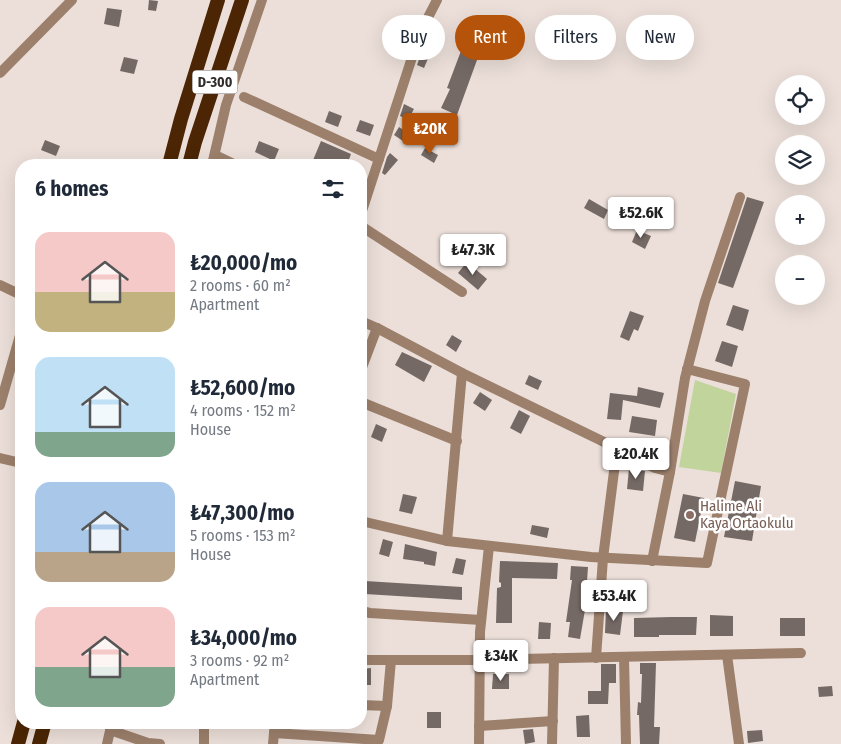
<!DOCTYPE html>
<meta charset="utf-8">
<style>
body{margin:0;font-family:"Fira Sans Condensed",sans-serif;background:#f2f2f3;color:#1f2937;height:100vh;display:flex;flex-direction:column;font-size:19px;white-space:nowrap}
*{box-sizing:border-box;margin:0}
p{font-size:16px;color:#747a83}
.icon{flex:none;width:28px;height:28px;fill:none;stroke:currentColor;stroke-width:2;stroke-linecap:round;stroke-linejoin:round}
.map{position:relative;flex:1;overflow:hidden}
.details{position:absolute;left:15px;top:159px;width:352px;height:570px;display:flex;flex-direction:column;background:#fff;border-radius:20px;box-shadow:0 5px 20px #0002}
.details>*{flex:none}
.top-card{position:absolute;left:382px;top:15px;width:382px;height:45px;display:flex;gap:10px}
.buttons{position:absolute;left:775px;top:75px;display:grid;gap:10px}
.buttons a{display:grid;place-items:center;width:50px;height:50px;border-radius:50%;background:#fff;box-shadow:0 5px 20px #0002;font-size:25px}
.price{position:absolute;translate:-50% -42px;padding:0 11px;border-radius:5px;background:#fff;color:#222;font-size:16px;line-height:32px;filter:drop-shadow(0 1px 2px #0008)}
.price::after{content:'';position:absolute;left:50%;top:30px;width:15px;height:11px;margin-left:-8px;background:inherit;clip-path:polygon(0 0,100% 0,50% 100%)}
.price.current{background:#b45309;color:#fff}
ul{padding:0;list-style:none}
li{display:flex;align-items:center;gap:15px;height:125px;padding:0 20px}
li span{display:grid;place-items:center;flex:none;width:140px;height:100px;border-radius:15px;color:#555}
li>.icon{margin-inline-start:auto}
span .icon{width:60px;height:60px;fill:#fffc;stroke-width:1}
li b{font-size:21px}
h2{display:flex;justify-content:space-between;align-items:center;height:60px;padding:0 20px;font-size:21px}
.pill{padding:0 18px;border-radius:22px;background:#fff;box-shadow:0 5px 20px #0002;font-size:18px;line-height:45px}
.pill.current{background:#b45309;color:#fff}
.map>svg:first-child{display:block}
.green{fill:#c1d49c}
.building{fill:#756965}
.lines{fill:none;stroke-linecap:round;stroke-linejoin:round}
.minor{stroke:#9c806c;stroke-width:10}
.trunk{stroke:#4c2604;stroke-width:14}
.education-dot{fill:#8d6e63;stroke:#fff;stroke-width:2}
.labels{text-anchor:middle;stroke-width:5;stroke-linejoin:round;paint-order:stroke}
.shield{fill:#fff;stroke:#6f6b6a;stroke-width:1}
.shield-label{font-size:14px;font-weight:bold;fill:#312b2a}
.education-label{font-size:15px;fill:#785e54;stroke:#fff;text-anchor:start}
</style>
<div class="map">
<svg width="841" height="744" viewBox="0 0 841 744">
<rect width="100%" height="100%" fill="#ecdfd9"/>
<!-- green -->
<polygon class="green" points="695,380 736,394 721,473 679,467"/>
<!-- building -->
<g class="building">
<polygon points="149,0 158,1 156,11 148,10"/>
<polygon points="107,8 122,10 119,27 104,24"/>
<polygon points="429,31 438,35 424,68 417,65"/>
<polygon points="464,43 481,49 457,115 441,108 450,89 447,88"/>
<polygon points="124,57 138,60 134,74 120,71"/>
<polygon points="404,104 414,109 408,120 400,116"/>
<polygon points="329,111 342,116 338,127 325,122"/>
<polygon points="360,120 374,125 370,136 356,131"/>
<polygon points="399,127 412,136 406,143 394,135"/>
<polygon points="45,140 60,146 56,156 41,150"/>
<polygon points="259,141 279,149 274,161 255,152"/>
<polygon points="321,141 351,154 347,165 311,165"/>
<polygon points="425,148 438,155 434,163 421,155"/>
<polygon points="390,153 398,160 385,175 382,173 387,157"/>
<polygon points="747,197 764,202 733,288 718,283"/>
<polygon points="589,199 608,210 604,219 584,208"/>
<polygon points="637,230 651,236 645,249 632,242"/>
<polygon points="467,262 487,279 478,290 458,273"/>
<polygon points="733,305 749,310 743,331 726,325"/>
<polygon points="630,311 644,316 638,331 634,329 629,341 620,337"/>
<polygon points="452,335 462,341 456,352 446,345"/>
<polygon points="722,341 738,346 732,367 715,361"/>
<polygon points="402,352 432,366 424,382 395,365"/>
<polygon points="529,375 542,381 538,390 525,384"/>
<polygon points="638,387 664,393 660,408 623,400 621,420 607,419 610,393 637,396"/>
<polygon points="480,392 492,400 485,411 473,403"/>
<polygon points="519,410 530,416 521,434 510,428"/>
<polygon points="632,416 657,420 655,436 629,432"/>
<polygon points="376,424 387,429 382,442 371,437"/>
<polygon points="629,469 645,471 643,491 627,489"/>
<polygon points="735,481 761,486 752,541 724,537"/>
<polygon points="403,494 417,497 412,514 399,511"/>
<polygon points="683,494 704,498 695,542 674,538"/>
<polygon points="532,525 549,528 547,538 530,534"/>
<polygon points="383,539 393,542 389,557 379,554"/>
<polygon points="405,544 437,552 435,566 424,564 424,562 403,559"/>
<polygon points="456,558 466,560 463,575 452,573"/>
<polygon points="500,561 558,563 557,579 512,578 512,623 496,623 497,588 501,587 501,583 499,582"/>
<polygon points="571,566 588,567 585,610 580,639 568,637 570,622 566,622 572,580 570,580"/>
<polygon points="365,581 462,587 462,600 365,594"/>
<polygon points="606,609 623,611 620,635 605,633"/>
<polygon points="710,615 733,616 733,636 710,636"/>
<polygon points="671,617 697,617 696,635 659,635 659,637 634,637 634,618"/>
<rect x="780" y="618" width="25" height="18"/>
<polygon points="539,622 551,623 550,639 538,639"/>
<polygon points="640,663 656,663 654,727 660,727 659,744 640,744 639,715 637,715 638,702 641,703 642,674 640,674"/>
<polygon points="601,664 616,664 616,683 609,683 608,704 588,704 588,691 601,691"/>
<polygon points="371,668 371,685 361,685 361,669"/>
<polygon points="493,674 509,674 509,689 492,689"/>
<polygon points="832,686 833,696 819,697 818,687"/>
<rect x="427" y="712" width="14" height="16"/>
<polygon points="589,715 590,737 577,737 576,716"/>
<polygon points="533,729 535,742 525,744 523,730"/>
<polygon points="762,730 763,741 748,743 747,731"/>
</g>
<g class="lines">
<!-- minor -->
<g class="minor">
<polyline points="0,73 72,0"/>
<polyline points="244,97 379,159"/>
<polyline points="215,155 236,165"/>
<polyline points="212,165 226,105 262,0"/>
<polyline points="361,214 420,33 437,0"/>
<polyline points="361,226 462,292"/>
<polyline points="0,285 21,295"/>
<polyline points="361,321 377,328 462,373 600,440 655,468 670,472"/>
<polyline points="361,370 377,328"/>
<polyline points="361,402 457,441"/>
<polyline points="0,405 21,332"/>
<polyline points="0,458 21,463"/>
<polyline points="361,521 447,541 591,557 707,563 745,384 687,369"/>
<polyline points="447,541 462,373"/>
<polyline points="652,561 670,472 685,378 705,301 740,197"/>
<polyline points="361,611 370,613 481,620"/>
<polyline points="727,655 739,744"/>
<polyline points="624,657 626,744"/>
<polyline points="596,658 603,558 617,448"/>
<polyline points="361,660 479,660 801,653"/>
<polyline points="361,705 387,706"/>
<polyline points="479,726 553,721"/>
<polyline points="110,730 148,743 160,744"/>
<polyline points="274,733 379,740 387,706 391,660"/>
<polyline points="107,744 112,722"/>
<polyline points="204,744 204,722"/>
<polyline points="273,744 275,722"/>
<polyline points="479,744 480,632 489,546"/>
<polyline points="552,744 554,658"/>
</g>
<!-- trunk -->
<g class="trunk">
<polyline points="169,165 181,119 218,0"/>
<polyline points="189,165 195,142 242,0"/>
<polyline points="18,744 24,722"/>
<polyline points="39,744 45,722"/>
</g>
</g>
<!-- markers -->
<circle class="education-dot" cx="690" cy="515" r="5"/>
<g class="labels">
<!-- shield labels -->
<rect class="shield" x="192.5" y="70.5" width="45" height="23" rx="4"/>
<g class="shield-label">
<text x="215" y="87">D-300</text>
</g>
<!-- education labels -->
<g class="education-label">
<text x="700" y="511">Halime Ali<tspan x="700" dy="17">Kaya Ortaokulu</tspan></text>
</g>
</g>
</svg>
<div class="buttons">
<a><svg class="icon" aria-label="locate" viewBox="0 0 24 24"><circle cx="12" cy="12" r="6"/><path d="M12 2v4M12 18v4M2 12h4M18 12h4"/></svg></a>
<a><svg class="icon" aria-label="layers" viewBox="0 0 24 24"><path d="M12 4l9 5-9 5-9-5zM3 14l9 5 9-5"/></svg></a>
<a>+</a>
<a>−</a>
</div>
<b class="price current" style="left:430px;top:155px">₺20K</b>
<b class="price" style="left:641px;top:239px">₺52.6K</b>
<b class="price" style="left:473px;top:276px">₺47.3K</b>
<b class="price" style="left:636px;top:480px">₺20.4K</b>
<b class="price" style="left:614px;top:622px">₺53.4K</b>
<b class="price" style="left:501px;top:682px">₺34K</b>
<div class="top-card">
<a class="pill">Buy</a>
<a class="pill current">Rent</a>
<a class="pill">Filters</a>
<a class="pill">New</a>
</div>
<section class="details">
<h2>6 homes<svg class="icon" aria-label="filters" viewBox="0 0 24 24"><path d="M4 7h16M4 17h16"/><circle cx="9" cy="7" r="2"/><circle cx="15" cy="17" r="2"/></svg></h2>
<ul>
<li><span style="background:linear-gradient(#f6c9c9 60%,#c2b280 0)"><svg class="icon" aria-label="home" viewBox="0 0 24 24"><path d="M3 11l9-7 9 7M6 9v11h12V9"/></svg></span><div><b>₺20,000/mo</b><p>2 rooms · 60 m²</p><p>Apartment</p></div></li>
<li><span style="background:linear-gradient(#bfe0f5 75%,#7fa58c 0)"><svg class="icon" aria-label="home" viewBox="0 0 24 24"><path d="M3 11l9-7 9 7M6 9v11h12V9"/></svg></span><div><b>₺52,600/mo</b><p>4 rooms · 152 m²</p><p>House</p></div></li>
<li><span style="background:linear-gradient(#a9c7e8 70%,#b9a48a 0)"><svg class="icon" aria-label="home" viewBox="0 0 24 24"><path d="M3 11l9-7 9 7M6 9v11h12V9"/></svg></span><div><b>₺47,300/mo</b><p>5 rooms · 153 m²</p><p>House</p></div></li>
<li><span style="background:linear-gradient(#f6c9c9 60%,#7fa58c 0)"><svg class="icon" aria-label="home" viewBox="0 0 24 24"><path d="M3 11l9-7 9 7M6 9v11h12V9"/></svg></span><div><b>₺34,000/mo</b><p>3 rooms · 92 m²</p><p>Apartment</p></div></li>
</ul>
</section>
</div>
